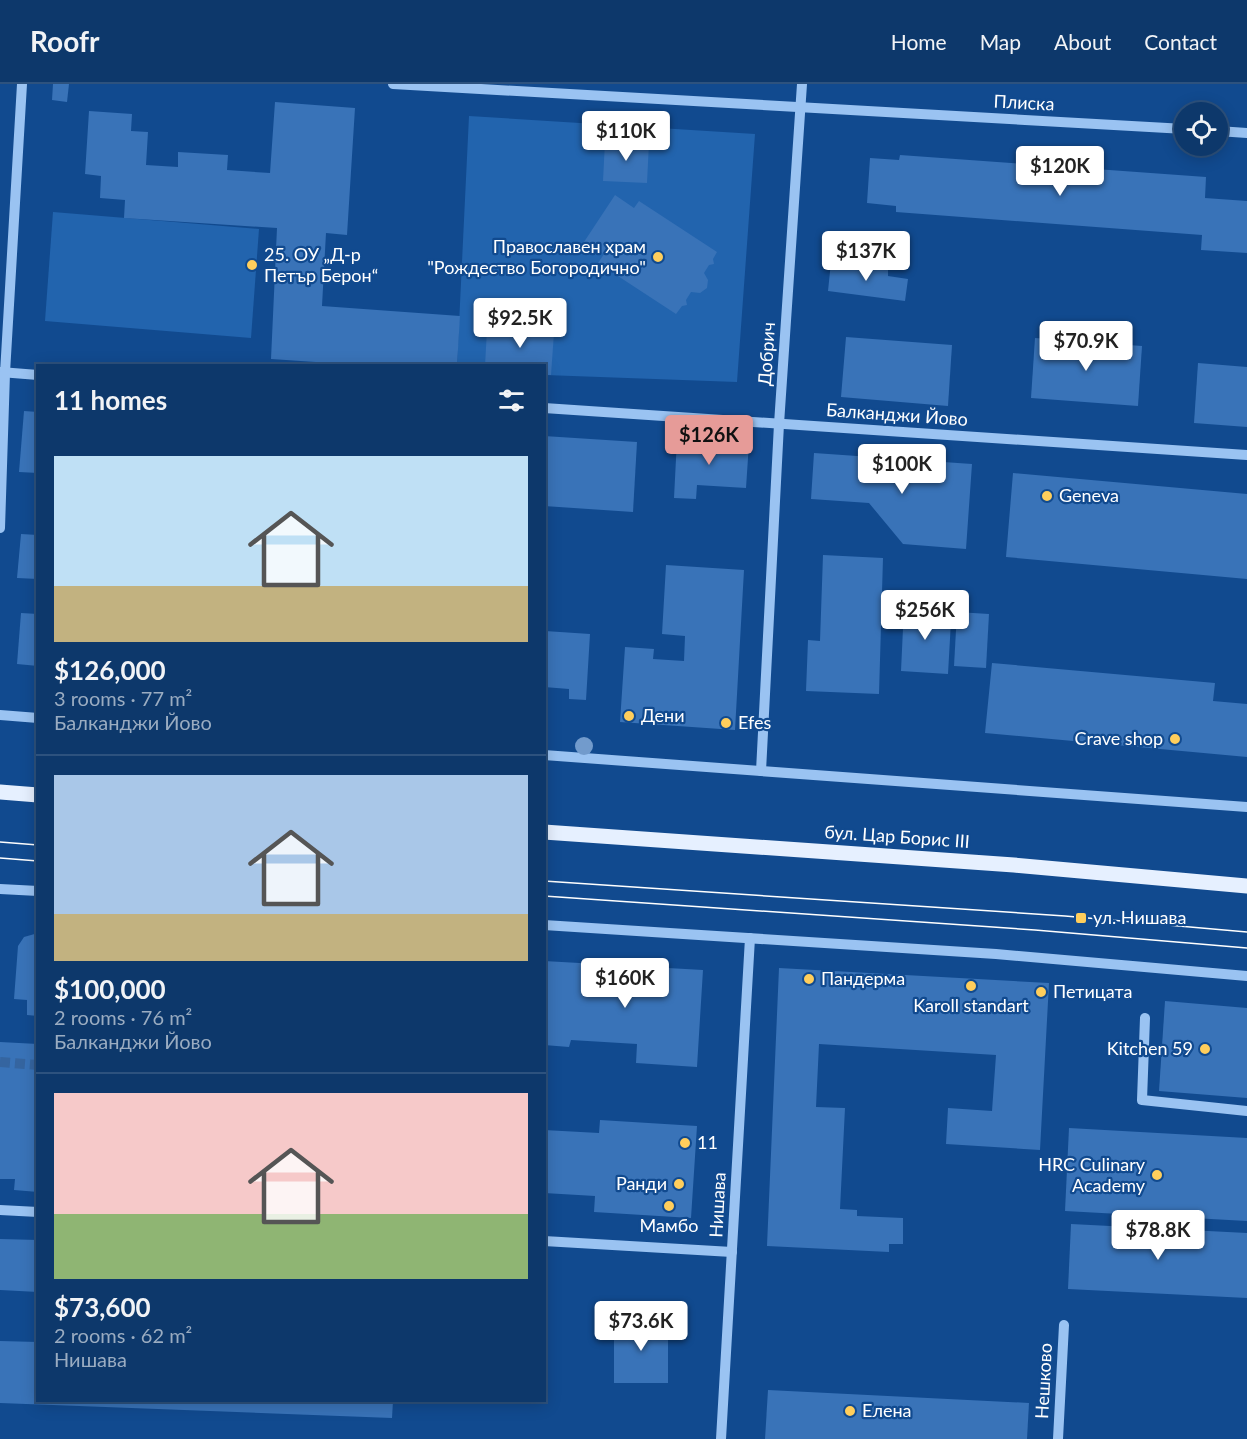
<!DOCTYPE html>
<meta charset="utf-8">
<style>
body{margin:0;font-family:Lato,sans-serif;background:#1b4373;color:#f1f3f6;height:100vh;display:flex;flex-direction:column;font-size:22px;white-space:nowrap}
*{box-sizing:border-box;margin:0}
p{font-size:20px;color:#9aacc1}
.icon{flex:none;width:33px;height:33px;fill:none;stroke:currentColor;stroke-width:2;stroke-linecap:round;stroke-linejoin:round}
.map{position:relative;flex:1;overflow:hidden}
.side{position:absolute;left:36px;top:280px;width:510px;height:1038px;display:flex;flex-direction:column;background:#0d386b;border-radius:0px;box-shadow:0 3px 15px #0003,0 0 0 2px #2d527e}
.side>*{flex:none}
.tools{position:absolute;left:1174px;top:18px;display:grid;gap:12px}
.tools a{display:grid;place-items:center;width:54px;height:54px;border-radius:50%;background:#0d386b;box-shadow:0 3px 15px #0003,0 0 0 2px #2d527e;font-size:30px}
.price{position:absolute;translate:-50% -51px;padding:0 14px;border-radius:6px;background:#fff;color:#222;font-size:20px;line-height:39px;filter:drop-shadow(0 2px 3px #0008)}
.price::after{content:'';position:absolute;left:50%;top:36px;width:18px;height:14px;margin-left:-9px;background:inherit;clip-path:polygon(0 0,100% 0,50% 100%)}
.price.active{background:#e69b98;color:#111}
ul{padding:0;list-style:none}
li{display:grid;align-content:center;gap:12px;height:318px;padding:0 18px}
li+li{border-top:2px solid #2d527e}
li span{display:grid;place-items:center;height:186px;border-radius:0px;color:#555}
li>.icon{margin-inline-start:auto}
span .icon{width:108px;height:108px;fill:#fffc;stroke-width:1}
li b{font-size:26px}
h2{display:flex;justify-content:space-between;align-items:center;height:72px;padding:0 18px;font-size:26px}
header{display:flex;align-items:center;gap:36px;box-sizing:border-box;height:84px;padding:0 30px;background:#0d386b;border-bottom:2px solid #2d527e}
header strong{font-size:28px}
nav{display:flex;gap:33px;margin-inline-start:auto;font-size:21px}
.map>svg:first-child{display:block}
.green{fill:#2264ae}
.building{fill:#3973b8}
.lines{fill:none;stroke-linecap:round;stroke-linejoin:round}
.minor-tunnel{stroke:#3565a0;stroke-width:10;stroke-dasharray:10 5;stroke-linecap:butt}
.minor{stroke:#9ac3f2;stroke-width:10}
.major{stroke:#e6f0ff;stroke-width:15}
.tram{stroke:#fff;stroke-width:1.5}
.tree{fill:#729bcc}
.poi-dot{fill:#ffce5c;stroke:#114a8f;stroke-width:2}
.labels{text-anchor:middle;stroke-width:4.5;stroke-linejoin:round;paint-order:stroke}
.street-label{font-size:18px;fill:#fff;stroke:#114a8f}
.poi-label{font-size:18px;fill:#fff;stroke:#114a8f;text-anchor:start}
</style>
<header>
<strong>Roofr</strong>
<nav><a>Home</a><a>Map</a><a>About</a><a>Contact</a></nav>
</header>
<div class="map">
<svg width="1247" height="1355" viewBox="0 0 1247 1355">
<rect width="100%" height="100%" fill="#114a8f"/>
<!-- green -->
<g class="green">
<polygon points="469,32 755,50 737,298 545,291 544,282 457,282"/>
<polygon points="53,128 259,145 251,254 45,237"/>
</g>
<!-- building -->
<g class="building">
<polygon points="53,0 69,0 67,18 52,16"/>
<polygon points="275,18 355,24 347,151 326,149 322,222 460,232 457,282 375,282 271,275 277,144 124,134 125,116 100,114 101,92 85,90 89,27 132,30 131,47 148,48 146,81 178,83 178,68 228,71 227,86 270,89"/>
<polygon points="605,57 649,59 647,99 603,97"/>
<polygon points="900,71 1206,93 1205,114 1247,117 1247,169 1201,166 1202,151 896,128 896,122 867,119 870,74 899,76"/>
<polygon points="615,111 634,124 639,117 717,168 713,175 714,180 709,181 704,189 708,196 707,204 700,209 691,208 686,216 687,221 682,222 676,230 598,179 604,170 584,158"/>
<polygon points="831,178 888,185 888,192 908,195 905,217 828,207"/>
<polygon points="487,245 554,249 551,291 544,291 544,282 485,282"/>
<polygon points="846,253 952,261 948,322 841,313"/>
<polygon points="1035,254 1142,262 1138,322 1031,314"/>
<polygon points="1198,279 1247,283 1247,343 1194,339"/>
<polygon points="24,327 38,328 38,389 19,388"/>
<polygon points="544,352 637,358 633,428 544,422"/>
<polygon points="677,355 749,359 746,404 697,401 696,415 674,414"/>
<polygon points="814,369 972,380 966,465 903,460 869,419 811,415"/>
<polygon points="1013,389 1247,410 1247,495 1006,473"/>
<polygon points="21,450 38,451 38,495 17,494"/>
<polygon points="823,471 883,474 879,610 806,607 808,556 820,557"/>
<polygon points="666,481 744,486 735,646 620,638 625,563 654,565 653,575 684,577 685,552 662,550"/>
<polygon points="904,523 941,525 940,537 951,537 948,590 901,587"/>
<polygon points="957,528 989,530 986,584 954,582"/>
<polygon points="21,529 38,530 38,582 17,580"/>
<polygon points="545,547 590,550 586,616 569,615 569,605 544,603"/>
<polygon points="992,579 1215,599 1213,617 1247,620 1247,673 985,649"/>
<polygon points="38,849 38,932 27,931 27,916 14,915 18,862 24,853"/>
<polygon points="544,877 703,886 697,983 636,979 637,960 571,956 569,963 544,961"/>
<polygon points="779,884 1049,899 1040,1066 946,1060 948,1024 992,1027 996,971 819,960 816,1023 845,1024 840,1125 857,1126 857,1132 903,1134 903,1160 889,1160 889,1168 767,1162"/>
<polygon points="1165,917 1247,924 1247,1014 1159,1007"/>
<polygon points="0,958 38,960 38,1108 14,1106 15,1095 0,1095"/>
<polygon points="600,1036 697,1042 691,1134 594,1128 595,1112 544,1109 544,1046 599,1049"/>
<polygon points="1069,1044 1247,1054 1247,1137 1065,1127"/>
<polygon points="1071,1140 1247,1149 1247,1214 1068,1205"/>
<polygon points="0,1155 38,1156 38,1208 0,1206"/>
<rect x="614" y="1236" width="54" height="63"/>
<polygon points="0,1257 38,1258 38,1317 393,1317 392,1334 0,1319"/>
<polygon points="768,1306 1029,1319 1027,1355 765,1355"/>
</g>
<g class="lines">
<!-- minor-tunnel -->
<polyline class="minor-tunnel" points="0,978 38,981"/>
<!-- minor -->
<g class="minor">
<polyline points="393,0 1185,45"/>
<polyline points="1218,47 1247,49"/>
<polyline points="0,288 38,291"/>
<polyline points="544,324 1247,371"/>
<polyline points="0,444 5,289 22,0"/>
<polyline points="0,631 38,634"/>
<polyline points="544,671 1247,723"/>
<polyline points="761,687 779,340 802,0"/>
<polyline points="0,805 38,807"/>
<polyline points="544,841 996,870 1247,892"/>
<polyline points="1145,934 1142,1016 1247,1027"/>
<polyline points="0,1126 38,1128"/>
<polyline points="544,1157 732,1168"/>
<polyline points="721,1355 750,854"/>
<polyline points="1058,1355 1064,1241"/>
</g>
<!-- major -->
<g class="major">
<polyline points="0,708 38,711"/>
<polyline points="544,748 1014,781 1247,802"/>
</g>
<!-- tram -->
<g class="tram">
<polyline points="0,758 38,761"/>
<polyline points="0,774 38,777"/>
<polyline points="544,797 1065,832 1247,848"/>
<polyline points="544,812 1035,846 1247,864"/>
</g>
</g>
<!-- trees -->
<circle class="tree" cx="584" cy="662" r="9"/>
<!-- markers -->
<g class="poi-dot">
<circle cx="658" cy="173" r="6"/>
<circle cx="252" cy="181" r="6"/>
<circle cx="1047" cy="412" r="6"/>
<circle cx="629" cy="632" r="6"/>
<circle cx="726" cy="639" r="6"/>
<circle cx="1175" cy="655" r="6"/>
<rect x="1075" y="828" width="12" height="12" rx="3"/>
<circle cx="809" cy="895" r="6"/>
<circle cx="971" cy="902" r="6"/>
<circle cx="1041" cy="908" r="6"/>
<circle cx="1205" cy="965" r="6"/>
<circle cx="685" cy="1059" r="6"/>
<circle cx="1157" cy="1091" r="6"/>
<circle cx="679" cy="1100" r="6"/>
<circle cx="669" cy="1122" r="6"/>
<circle cx="850" cy="1327" r="6"/>
</g>
<g class="labels">
<!-- street labels -->
<g class="street-label">
<text transform="translate(1024 19) rotate(3)" y="6">Плиска</text>
<text transform="translate(767 270) rotate(-86)" y="6">Добрич</text>
<text transform="translate(897 331) rotate(4)" y="6">Балканджи Йово</text>
<text transform="translate(897 753) rotate(4)" y="6">бул. Цар Борис III</text>
<text transform="translate(718 1121) rotate(-87)" y="6">Нишава</text>
<text transform="translate(1044 1297) rotate(-87)" y="6">Нешково</text>
</g>
<!-- poi labels -->
<g class="poi-label">
<text x="646" y="169" text-anchor="end">Православен храм<tspan x="646" dy="21">"Рождество Богородично"</tspan></text>
<text x="264" y="177">25. ОУ „Д-р<tspan x="264" dy="21">Петър Берон“</tspan></text>
<text x="1059" y="418">Geneva</text>
<text x="641" y="638">Дени</text>
<text x="738" y="645">Efes</text>
<text x="1163" y="661" text-anchor="end">Crave shop</text>
<text x="1093" y="840">ул. Нишава</text>
<text x="821" y="901">Пандерма</text>
<text x="1053" y="914">Петицата</text>
<text x="971" y="928" text-anchor="middle">Karoll standart</text>
<text x="1193" y="971" text-anchor="end">Kitchen 59</text>
<text x="697" y="1065">11</text>
<text x="1145" y="1087" text-anchor="end">HRC Culinary<tspan x="1145" dy="21">Academy</tspan></text>
<text x="667" y="1106" text-anchor="end">Ранди</text>
<text x="669" y="1148" text-anchor="middle">Мамбо</text>
<text x="862" y="1333">Елена</text>
</g>
</g>
</svg>
<div class="tools">
<a><svg class="icon" aria-label="locate" viewBox="0 0 24 24"><circle cx="12" cy="12" r="6"/><path d="M12 2v4M12 18v4M2 12h4M18 12h4"/></svg></a>
</div>
<b class="price" style="left:626px;top:78px">$110K</b>
<b class="price" style="left:1060px;top:113px">$120K</b>
<b class="price" style="left:866px;top:198px">$137K</b>
<b class="price" style="left:520px;top:265px">$92.5K</b>
<b class="price" style="left:1086px;top:288px">$70.9K</b>
<b class="price active" style="left:709px;top:382px">$126K</b>
<b class="price" style="left:902px;top:411px">$100K</b>
<b class="price" style="left:925px;top:557px">$256K</b>
<b class="price" style="left:625px;top:925px">$160K</b>
<b class="price" style="left:1158px;top:1177px">$78.8K</b>
<b class="price" style="left:641px;top:1268px">$73.6K</b>
<section class="side">
<h2>11 homes<svg class="icon" aria-label="filters" viewBox="0 0 24 24"><path d="M4 7h16M4 17h16"/><circle cx="9" cy="7" r="2"/><circle cx="15" cy="17" r="2"/></svg></h2>
<ul>
<li><span style="background:linear-gradient(#bfe0f5 70%,#c2b280 0)"><svg class="icon" aria-label="home" viewBox="0 0 24 24"><path d="M3 11l9-7 9 7M6 9v11h12V9"/></svg></span><div><b>$126,000</b><p>3 rooms · 77 m²</p><p>Балканджи Йово</p></div></li>
<li><span style="background:linear-gradient(#a9c7e8 75%,#c2b280 0)"><svg class="icon" aria-label="home" viewBox="0 0 24 24"><path d="M3 11l9-7 9 7M6 9v11h12V9"/></svg></span><div><b>$100,000</b><p>2 rooms · 76 m²</p><p>Балканджи Йово</p></div></li>
<li><span style="background:linear-gradient(#f6c9c9 65%,#8fb573 0)"><svg class="icon" aria-label="home" viewBox="0 0 24 24"><path d="M3 11l9-7 9 7M6 9v11h12V9"/></svg></span><div><b>$73,600</b><p>2 rooms · 62 m²</p><p>Нишава</p></div></li>
</ul>
</section>
</div>
